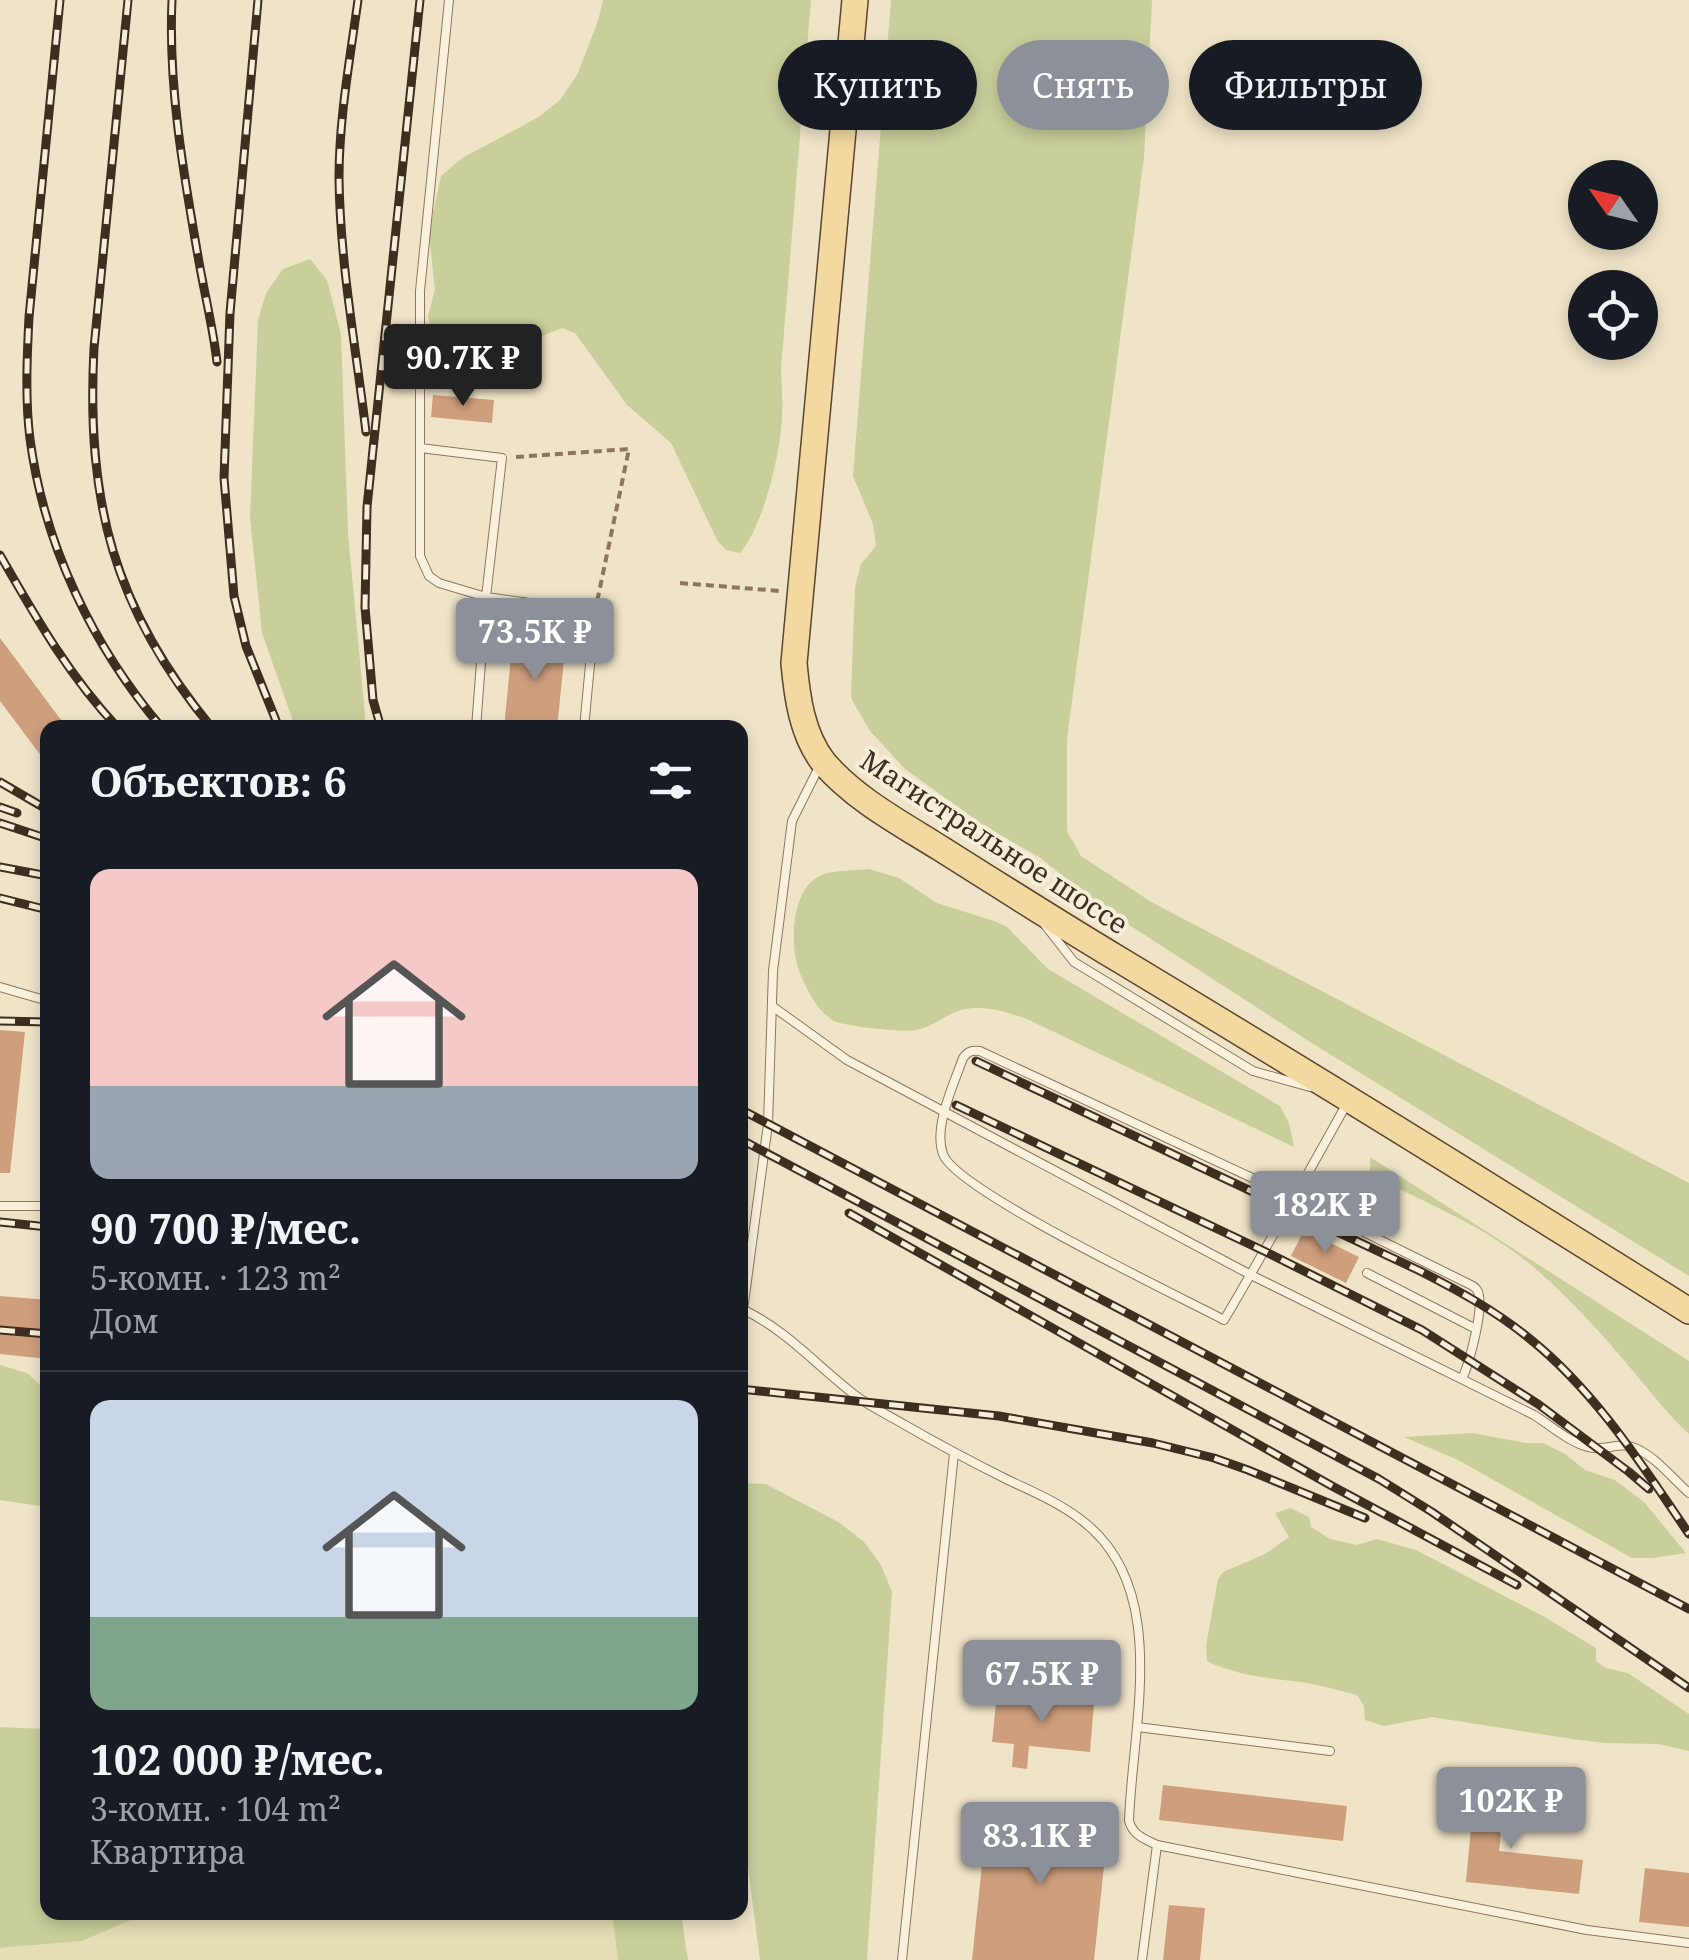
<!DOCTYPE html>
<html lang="ru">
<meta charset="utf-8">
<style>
body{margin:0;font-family:"Noto Serif",serif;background:#20242c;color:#f1f3f6;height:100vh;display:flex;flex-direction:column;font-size:38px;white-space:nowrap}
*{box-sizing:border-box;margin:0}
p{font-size:32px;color:#9ea1a6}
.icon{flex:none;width:55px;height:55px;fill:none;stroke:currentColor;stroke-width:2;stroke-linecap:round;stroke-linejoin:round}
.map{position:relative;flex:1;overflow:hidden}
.drawer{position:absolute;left:40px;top:720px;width:708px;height:1200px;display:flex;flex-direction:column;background:#171b24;border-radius:20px;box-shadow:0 5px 15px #0003}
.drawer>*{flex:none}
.top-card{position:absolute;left:778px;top:40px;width:760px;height:90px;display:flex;gap:20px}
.needle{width:65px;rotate:304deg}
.fabs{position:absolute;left:1568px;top:160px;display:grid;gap:20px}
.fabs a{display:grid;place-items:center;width:90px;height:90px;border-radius:50%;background:#171b24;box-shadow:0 5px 15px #0003;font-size:50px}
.price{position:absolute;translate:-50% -85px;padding:0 22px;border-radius:10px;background:#8c9099;color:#fff;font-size:32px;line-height:65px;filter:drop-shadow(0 2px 5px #0008)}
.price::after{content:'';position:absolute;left:50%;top:60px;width:30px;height:22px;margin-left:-15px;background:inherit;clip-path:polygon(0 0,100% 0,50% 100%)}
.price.selected{background:#222;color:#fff}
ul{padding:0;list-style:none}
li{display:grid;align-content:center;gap:20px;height:530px;padding:0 50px}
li+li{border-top:2px solid #363941}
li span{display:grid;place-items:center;height:310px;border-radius:20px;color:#555}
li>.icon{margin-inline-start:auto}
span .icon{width:180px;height:180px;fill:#fffc;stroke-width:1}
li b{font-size:42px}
h2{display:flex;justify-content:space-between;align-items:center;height:120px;padding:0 50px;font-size:42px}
.pill{padding:0 35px;border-radius:45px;background:#171b24;box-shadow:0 5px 15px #0003;font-size:35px;line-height:90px}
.pill.selected{background:#8c9099;color:#fff}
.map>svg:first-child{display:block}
.farmland{fill:#e6deb5}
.green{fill:#c9cf9b}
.building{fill:#cf9f7d}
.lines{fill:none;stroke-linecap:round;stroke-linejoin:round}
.service-casing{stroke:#8d765c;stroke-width:10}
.primary-casing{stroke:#5b4430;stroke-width:28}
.path{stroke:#8d765c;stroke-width:4;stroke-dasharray:8 5;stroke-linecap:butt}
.service{stroke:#faf1dc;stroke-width:8}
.primary{stroke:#f3d9a0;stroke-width:25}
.rail-casing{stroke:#3d2e20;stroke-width:9}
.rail{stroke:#f7eed8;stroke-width:5;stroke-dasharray:15;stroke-linecap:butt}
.labels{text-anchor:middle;stroke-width:8;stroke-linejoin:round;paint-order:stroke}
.street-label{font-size:28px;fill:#3d2e20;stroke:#f7eed8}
</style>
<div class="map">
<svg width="1689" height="1960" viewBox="0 0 1689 1960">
<rect width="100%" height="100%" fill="#f0e4c8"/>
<!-- farmland -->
<polygon class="farmland" points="147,1912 612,1913 618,1960 0,1960 0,1948 82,1941"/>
<!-- green -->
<g class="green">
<path d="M603 0H811L781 370C782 386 783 402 782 418 780 454 764 525 740 553L726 550 717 540 671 443 627 405 575 333 562 328 498 354 469 352 431 330 428 316 435 290 429 233 441 176 462 158 537 118 560 100 577 75 598 21Z"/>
<polygon points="891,0 1152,0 1144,158 1067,739 1067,831 1081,856 1153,903 1689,1183 1689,1276 1307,1040 1106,910 1039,857 986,827 905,769 870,731 851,698 855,587 861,564 876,546 873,524 853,476"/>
<polygon points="310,259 327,280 341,334 348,533 365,715 364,727 295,727 262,633 250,517 258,320 266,293 283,269"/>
<path d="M869 869 899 878 937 903 994 921 1007 927 1048 969 1280 1106 1289 1123 1294 1147 1027 1019C1010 1013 992 1007 974 1008 947 1010 939 1025 917 1030 906 1033 843 1026 834 1021 819 1013 808 992 802 978 792 956 791 925 799 902 813 865 837 873 869 869Z"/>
<path d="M1370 1157 1689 1361V1434C1668 1415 1651 1392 1633 1371 1602 1334 1568 1296 1531 1265 1483 1225 1425 1203 1370 1174Z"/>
<polygon points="0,1365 27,1373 47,1391 47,1507 0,1500"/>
<polygon points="1472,1433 1526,1443 1543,1443 1565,1454 1585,1470 1615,1480 1644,1502 1686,1553 1653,1558 1632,1558 1458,1460 1404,1437"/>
<polygon points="740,1483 766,1484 840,1523 864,1542 881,1565 892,1592 867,1960 760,1960 740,1805"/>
<path d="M1290 1508 1309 1517 1311 1527 1330 1539 1357 1545 1377 1539 1416 1550 1543 1616 1596 1648V1661L1606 1668 1628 1673 1689 1714V1751L1658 1744 1605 1743 1579 1740 1432 1717 1384 1726 1365 1720 1364 1706 1357 1695C1338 1690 1320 1685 1301 1682 1269 1678 1237 1676 1207 1661L1206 1646 1218 1579 1223 1572 1265 1554 1289 1537 1275 1513Z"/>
<polygon points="0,1727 47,1729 48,1912 147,1913 82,1941 0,1948"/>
<polygon points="612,1913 681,1913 688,1960 618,1960"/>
</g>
<!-- building -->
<g class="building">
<polygon points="433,395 494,400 492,423 431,417"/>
<polygon points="513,636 566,641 557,728 504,728"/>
<polygon points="0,638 67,728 48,728 48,765 0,701"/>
<polygon points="0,1030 25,1032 10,1173 0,1173"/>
<polygon points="1304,1230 1359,1257 1346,1283 1291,1256"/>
<polygon points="0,1296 48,1300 48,1359 0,1354"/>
<polygon points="997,1693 1094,1703 1090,1752 1029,1746 1027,1769 1012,1767 1014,1744 992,1742"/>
<polygon points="1471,1784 1506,1787 1499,1851 1583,1860 1579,1894 1466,1882 1471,1827 1467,1827"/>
<polygon points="1163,1785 1347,1806 1343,1841 1159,1820"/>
<polygon points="988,1808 1109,1820 1094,1960 972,1960"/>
<polygon points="1645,1868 1689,1873 1689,1927 1639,1922"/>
<polygon points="1169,1905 1205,1908 1200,1960 1163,1960"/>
</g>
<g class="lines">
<defs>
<g id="service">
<polyline points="449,0 420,291 420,448 502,458 486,597 476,728"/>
<polyline points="420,448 420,556 429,576 439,583 486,597 595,612 584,728"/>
<polyline points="1045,925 1074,962 1253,1071 1310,1087"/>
<polyline points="0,987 48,1001"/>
<path d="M772 1006 847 1060 1251 1275 1534 1415C1550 1425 1569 1442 1588 1447 1604 1452 1619 1441 1635 1448 1656 1457 1672 1478 1689 1493"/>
<path d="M1346 1105C1306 1177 1266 1249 1224 1320 1179 1296 955 1190 943 1154 933 1127 954 1084 963 1058 968 1051 972 1050 980 1051L1293 1197 1471 1285C1473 1286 1476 1288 1477 1290 1486 1304 1469 1364 1462 1379"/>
<polyline points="0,1206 48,1206"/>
<polyline points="1367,1273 1476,1329"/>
<polyline points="743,1310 768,1124 773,971 792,821 820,765"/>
<path d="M744 1310C788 1331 820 1369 859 1398 873 1408 890 1416 905 1425 938 1444 972 1462 1006 1479 1031 1491 1058 1502 1080 1519 1172 1586 1132 1725 1129 1821 1133 1835 1144 1839 1157 1845L1587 1930 1689 1943"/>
<polyline points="1137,1727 1330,1751"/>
<polyline points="902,1960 954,1453"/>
<polyline points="1142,1960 1157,1845"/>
</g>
<path id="primary" d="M855 0 794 663C797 697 802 735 824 763 855 799 900 823 940 848 1000 886 1060 924 1120 960 1311 1075 1500 1192 1689 1311"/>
</defs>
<!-- service casing -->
<use href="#service" class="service-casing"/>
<!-- primary casing -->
<use href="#primary" class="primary-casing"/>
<!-- path -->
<g class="path">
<polyline points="516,457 629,449 597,602"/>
<polyline points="680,583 780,591"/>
</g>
<!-- service -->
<use href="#service" class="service"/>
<!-- primary -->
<use href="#primary" class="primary"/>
<defs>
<g id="rail">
<path d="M60 0 29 317C27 357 25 399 30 439 44 545 93 647 162 728"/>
<path d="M128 0 94 348C86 501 113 608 212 728"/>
<path d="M172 0C168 88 184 176 199 262 205 296 213 328 217 362"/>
<polyline points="258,0 230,313 224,478 234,596 246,646 279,728"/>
<path d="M358 0C350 59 339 118 339 178 340 263 356 348 366 432"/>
<path d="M0 555C35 616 69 676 118 728"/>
<polyline points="381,728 373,700 365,607 367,507 420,0"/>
<polyline points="0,782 48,810"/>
<polyline points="0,807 17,813"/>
<polyline points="0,823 48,839"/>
<polyline points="0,867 48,876"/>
<polyline points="0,898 48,910"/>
<polyline points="0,1021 48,1022"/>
<path d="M976 1061 1420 1271C1459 1291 1496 1311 1530 1339 1596 1392 1642 1465 1689 1534"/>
<polyline points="956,1105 1264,1251 1422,1330 1538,1404 1629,1472 1649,1489"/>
<polyline points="740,1109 1689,1609"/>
<polyline points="740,1139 1379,1479 1432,1512 1689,1688"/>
<polyline points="849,1213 1332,1486 1517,1585"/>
<polyline points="0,1222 48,1227"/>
<polyline points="0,1330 48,1334"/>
<polyline points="740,1389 999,1416 1153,1443 1214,1458 1248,1470 1365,1518"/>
</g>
</defs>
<!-- rail casing -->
<use href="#rail" class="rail-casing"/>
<!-- rail -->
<use href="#rail" class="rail"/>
</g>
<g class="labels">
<!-- street labels -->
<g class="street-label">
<text transform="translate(994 842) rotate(33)" y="10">Магистральное шоссе</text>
</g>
</g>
</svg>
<div class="fabs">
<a><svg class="needle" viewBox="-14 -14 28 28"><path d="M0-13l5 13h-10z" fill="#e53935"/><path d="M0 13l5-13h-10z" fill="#9ea1a6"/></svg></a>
<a><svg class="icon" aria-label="locate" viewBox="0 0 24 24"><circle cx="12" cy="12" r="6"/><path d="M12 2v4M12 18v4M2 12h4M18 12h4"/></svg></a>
</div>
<b class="price selected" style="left:463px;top:409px">90.7K ₽</b>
<b class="price" style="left:535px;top:683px">73.5K ₽</b>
<b class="price" style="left:1325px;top:1256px">182K ₽</b>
<b class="price" style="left:1042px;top:1725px">67.5K ₽</b>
<b class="price" style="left:1511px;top:1852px">102K ₽</b>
<b class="price" style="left:1040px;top:1887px">83.1K ₽</b>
<div class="top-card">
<a class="pill">Купить</a>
<a class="pill selected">Снять</a>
<a class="pill">Фильтры</a>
</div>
<section class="drawer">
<h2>Объектов: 6<svg class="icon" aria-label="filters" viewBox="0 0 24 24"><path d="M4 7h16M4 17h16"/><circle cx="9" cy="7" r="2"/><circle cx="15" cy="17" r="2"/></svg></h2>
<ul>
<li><span style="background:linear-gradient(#f6c9c9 70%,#9aa5b1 0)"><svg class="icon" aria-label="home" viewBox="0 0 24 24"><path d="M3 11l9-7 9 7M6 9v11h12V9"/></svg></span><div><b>90 700 ₽/мес.</b><p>5-комн. · 123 m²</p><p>Дом</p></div></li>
<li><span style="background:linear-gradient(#c9d6e8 70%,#7fa58c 0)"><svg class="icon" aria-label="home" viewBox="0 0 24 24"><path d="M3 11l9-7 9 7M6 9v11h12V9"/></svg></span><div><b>102 000 ₽/мес.</b><p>3-комн. · 104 m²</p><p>Квартира</p></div></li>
</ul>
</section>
</div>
